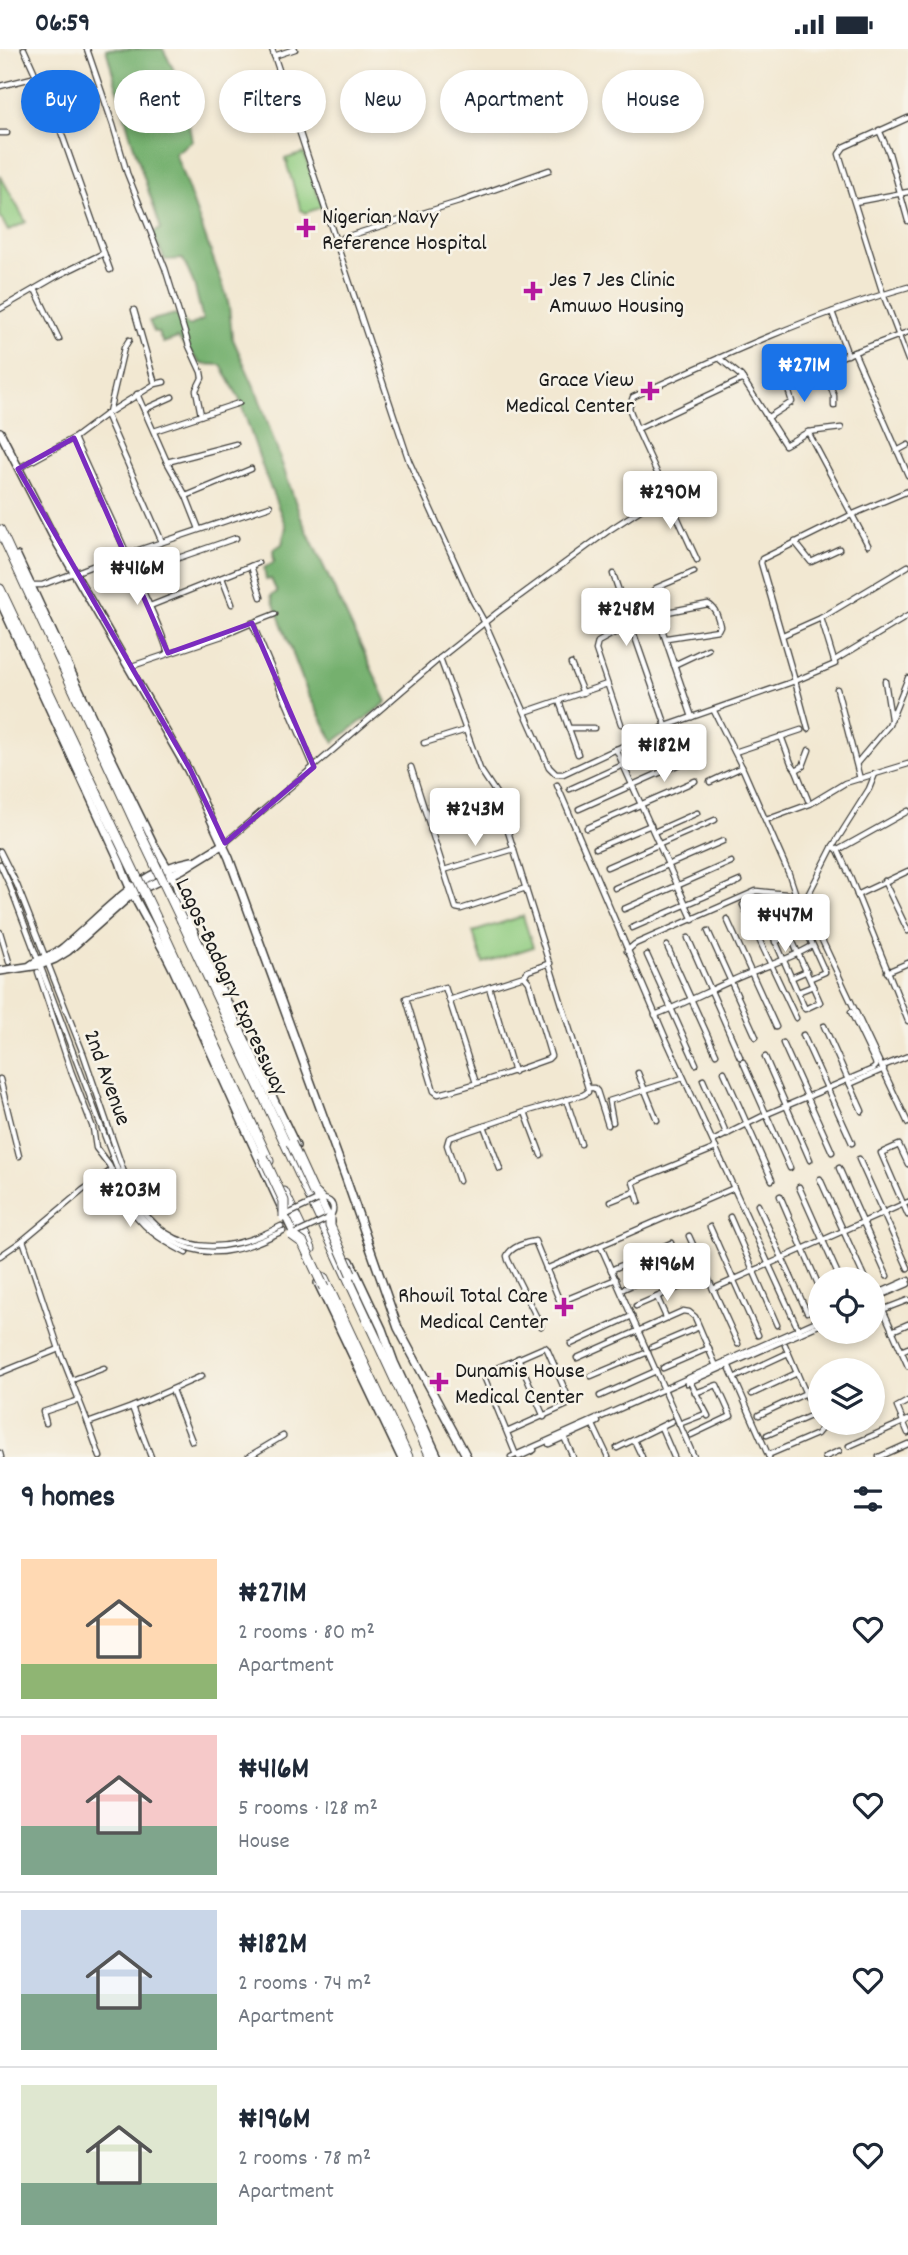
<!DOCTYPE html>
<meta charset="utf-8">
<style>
body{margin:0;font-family:Dekko,sans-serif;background:#f2f2f3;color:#1f2937;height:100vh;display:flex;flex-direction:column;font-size:26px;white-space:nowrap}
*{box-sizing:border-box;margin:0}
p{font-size:23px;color:#747a83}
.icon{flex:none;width:38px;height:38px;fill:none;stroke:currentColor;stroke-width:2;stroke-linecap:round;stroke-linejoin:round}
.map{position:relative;height:1408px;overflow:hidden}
.panel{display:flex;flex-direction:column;background:#fff;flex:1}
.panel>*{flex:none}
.guide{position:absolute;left:21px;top:21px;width:866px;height:63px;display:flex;gap:14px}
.tools{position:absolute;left:808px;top:1218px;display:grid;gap:14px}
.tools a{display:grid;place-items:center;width:77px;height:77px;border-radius:50%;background:#fff;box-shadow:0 4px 10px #0003;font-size:35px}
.price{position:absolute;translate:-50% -60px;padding:0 16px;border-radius:7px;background:#fff;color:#222;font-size:23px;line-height:46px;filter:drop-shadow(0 2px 4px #0008)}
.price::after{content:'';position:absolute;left:50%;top:42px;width:21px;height:16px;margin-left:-10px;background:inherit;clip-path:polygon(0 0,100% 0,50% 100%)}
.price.active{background:#1a73e8;color:#fff}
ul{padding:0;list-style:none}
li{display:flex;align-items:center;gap:21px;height:175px;padding:0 21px}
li+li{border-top:2px solid #e0e1e3}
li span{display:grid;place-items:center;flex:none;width:196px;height:140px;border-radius:0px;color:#555}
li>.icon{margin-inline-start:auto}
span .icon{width:84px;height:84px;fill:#fffc;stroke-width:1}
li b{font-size:30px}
h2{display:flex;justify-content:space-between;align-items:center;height:84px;padding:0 21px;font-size:30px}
.pill{padding:0 24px;border-radius:32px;background:#fff;box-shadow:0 4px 10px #0003;font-size:24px;line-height:63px}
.pill.active{background:#1a73e8;color:#fff}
.status{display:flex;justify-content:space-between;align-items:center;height:49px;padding:0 35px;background:#fff;direction:ltr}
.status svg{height:19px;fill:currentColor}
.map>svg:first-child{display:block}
.green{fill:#90cc80;stroke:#56744e;stroke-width:2}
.forest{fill:#74b06e;stroke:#486645;stroke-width:2}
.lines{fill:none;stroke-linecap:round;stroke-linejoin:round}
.minor-casing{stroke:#3c3b37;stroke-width:7}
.major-casing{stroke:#3c3b37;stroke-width:10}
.highway-casing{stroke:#3c3b37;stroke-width:11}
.minor{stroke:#fff;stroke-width:4.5}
.major{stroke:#fff;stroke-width:7}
.highway{stroke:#fff;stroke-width:9}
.minor-bridge-casing{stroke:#3c3b37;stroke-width:7;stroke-linecap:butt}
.highway-bridge-casing{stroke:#3c3b37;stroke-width:11;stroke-linecap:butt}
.minor-bridge{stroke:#fff;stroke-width:4.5}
.highway-bridge{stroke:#fff;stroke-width:9}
.marked{fill:none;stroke:#7b2cbf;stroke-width:5;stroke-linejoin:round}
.poi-dot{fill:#b5179e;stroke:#f7f3e8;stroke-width:2.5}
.labels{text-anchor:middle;stroke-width:5;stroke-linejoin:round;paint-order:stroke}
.poi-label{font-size:23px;fill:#1c1c1c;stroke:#f7f3e8;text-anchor:start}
.street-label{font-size:23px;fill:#1c1c1c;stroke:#f7f3e8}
</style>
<div class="status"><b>06:59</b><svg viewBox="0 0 49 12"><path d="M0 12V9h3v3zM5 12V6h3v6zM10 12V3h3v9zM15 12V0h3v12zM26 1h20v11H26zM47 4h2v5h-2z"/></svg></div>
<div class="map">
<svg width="908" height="1408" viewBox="0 0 908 1408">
<rect width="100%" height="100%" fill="#f7f3e8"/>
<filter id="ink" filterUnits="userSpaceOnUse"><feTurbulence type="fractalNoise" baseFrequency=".0143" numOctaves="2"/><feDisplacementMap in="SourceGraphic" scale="14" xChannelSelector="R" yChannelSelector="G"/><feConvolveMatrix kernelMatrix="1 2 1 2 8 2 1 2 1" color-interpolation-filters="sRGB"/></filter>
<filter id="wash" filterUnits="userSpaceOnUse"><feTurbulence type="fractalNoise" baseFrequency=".00686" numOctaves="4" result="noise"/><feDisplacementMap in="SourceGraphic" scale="28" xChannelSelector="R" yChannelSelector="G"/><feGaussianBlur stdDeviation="1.57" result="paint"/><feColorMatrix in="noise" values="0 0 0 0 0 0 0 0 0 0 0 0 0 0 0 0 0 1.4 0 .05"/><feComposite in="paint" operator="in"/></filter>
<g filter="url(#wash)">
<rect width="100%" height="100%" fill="#f2e8d2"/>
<!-- green -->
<g class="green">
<polygon points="304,104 322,158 305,164 301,161 287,116 288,113 286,113 285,110"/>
<polygon points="0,126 26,173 8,182 0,167"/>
<polygon points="523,867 533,898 483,914 473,883"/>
</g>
<!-- forest -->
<polygon class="forest" points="106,0 163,0 181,35 192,92 175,104 226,245 229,258 232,288 258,346 301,469 387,653 334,693 308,645 271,547 277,543 271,530 266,531 264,519 274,513 273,501 282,495 286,478 265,425 239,349 221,316 201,315 178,289 163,294 158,283 154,283 149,272 175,265 189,277 203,271 194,235 183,210 165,211 152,184 161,180 131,89"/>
</g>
<g filter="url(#ink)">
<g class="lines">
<defs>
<g id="minor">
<polyline points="24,0 60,80 110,221"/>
<polyline points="87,0 113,76 127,124 165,219 189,297 201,323 202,329 196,341 201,366"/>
<polyline points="272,0 409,412 471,549 485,574 549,718 556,725 563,725 666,677 795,632 761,514 762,510 851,466 908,442"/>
<polyline points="274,7 295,0"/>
<polyline points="0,37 36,28"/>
<polyline points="908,69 844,98 839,105 883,245 908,311"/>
<polyline points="60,80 75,76"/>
<polyline points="879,81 889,104 908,172"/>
<polyline points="0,84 7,84"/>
<polyline points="855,153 908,143"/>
<polyline points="342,189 462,152 549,121"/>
<polyline points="35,240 59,290"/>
<polyline points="0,260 57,227 104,204"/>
<polyline points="134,261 155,335"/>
<polyline points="832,263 848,306"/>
<polyline points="854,303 908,426"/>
<polyline points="719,309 741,327 785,396 808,383 841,379"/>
<polyline points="823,315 834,347 834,357"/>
<polyline points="785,329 908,283"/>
<polyline points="137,345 167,413 186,447 199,480"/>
<polyline points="145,360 172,348"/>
<polyline points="110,363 155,335 164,333"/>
<polyline points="106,365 162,493"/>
<polyline points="767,369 792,353 782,321"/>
<polyline points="637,380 743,330"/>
<polyline points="154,382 239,354"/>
<polyline points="808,383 868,496"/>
<path d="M74 389C94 435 116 478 135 524 146 551 160 576 168 604"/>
<polyline points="897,402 908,396"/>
<polyline points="167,413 236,395"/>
<polyline points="19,419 74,389 109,363 124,299 129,291"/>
<polyline points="186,447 251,420"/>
<polyline points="795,493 811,513 839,500"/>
<path d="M697 511 637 380 629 359 633 348C722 307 813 265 908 238"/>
<polyline points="251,517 261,548"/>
<polyline points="135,524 236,489"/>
<polyline points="613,525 666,677"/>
<polyline points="222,529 232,555"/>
<polyline points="31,536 42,536 103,513 270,457"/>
<polyline points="150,557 258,514"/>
<path d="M657 565 708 555C716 559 718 569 720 577L718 581 667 589"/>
<polyline points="252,574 275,565"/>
<polyline points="783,586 821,569 908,517"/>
<polyline points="440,609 480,720 496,744 588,1039"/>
<polyline points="835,611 908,567"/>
<polyline points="571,615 583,644"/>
<polyline points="674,616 708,600"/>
<polyline points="129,618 222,587 252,574 314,718"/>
<polyline points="885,632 891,670"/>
<polyline points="837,640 860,730"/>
<polyline points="559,652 578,705"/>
<polyline points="714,662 742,718 789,825 796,846"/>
<polyline points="525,663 607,635"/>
<polyline points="692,668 650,545 656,539 694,523"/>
<polyline points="621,675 596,601 598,593 631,575"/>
<polyline points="569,679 594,679"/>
<polyline points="808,680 795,632 835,615 821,569"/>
<polyline points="781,687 791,714 796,721 803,717 809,701"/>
<polyline points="424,694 466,681"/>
<polyline points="616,700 693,871"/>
<polyline points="735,703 801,681"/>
<polyline points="857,714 889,676 908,629"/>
<polyline points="411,718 456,859 461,860 526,839"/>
<polyline points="796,721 808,751"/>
<polyline points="875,725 869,740 833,797 806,850 821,889 908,1074"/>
<polyline points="710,733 742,718"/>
<polyline points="557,736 666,990 800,1284"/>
<polyline points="570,740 678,691"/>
<polyline points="457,746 464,750 470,770"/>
<polyline points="579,760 686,712"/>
<polyline points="766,771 810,755 845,734 908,715"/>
<polyline points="587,779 695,732"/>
<polyline points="431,782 502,760"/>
<polyline points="654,783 697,764"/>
<polyline points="225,794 440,609 498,563 611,480 668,443"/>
<polyline points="833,797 838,801 848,823 908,972"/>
<polyline points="596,799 651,776"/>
<polyline points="838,801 908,762"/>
<path d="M0 802 17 836 83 1004 131 1144C167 1208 222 1208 281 1177"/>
<path d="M0 815 10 837 126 1143C144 1182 188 1211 232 1201 250 1198 267 1189 283 1182"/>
<polyline points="607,818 715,771"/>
<polyline points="444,821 514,800"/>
<polyline points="884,832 908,882"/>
<polyline points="615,839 723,792"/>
<polyline points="857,846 908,822"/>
<polygon points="767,849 774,851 819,951 820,953 805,960 760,857 762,852"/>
<polyline points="774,851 789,851 796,859 825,923 811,929"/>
<polyline points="743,856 796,969"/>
<polyline points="624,860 731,813"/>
<polyline points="762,862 776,855"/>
<polyline points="781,865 796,859"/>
<polyline points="727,870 776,978"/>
<polyline points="768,878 782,870"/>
<polyline points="632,879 740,832"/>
<polyline points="787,879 802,873"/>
<polyline points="708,882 756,988"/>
<polyline points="0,883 9,913"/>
<polyline points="688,889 740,1008"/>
<polyline points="775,893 790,886"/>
<polyline points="667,897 716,1005"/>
<polyline points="627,902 635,895 756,842 796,846 806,850"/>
<polyline points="647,906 696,1015"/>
<polyline points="38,923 71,1022 93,1079 96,1099 109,1116 123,1145"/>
<polyline points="887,923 908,914"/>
<polyline points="791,929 807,922"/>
<polyline points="489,938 514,1023"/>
<polyline points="798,943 813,937"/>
<polyline points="449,951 524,927 528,922 550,914"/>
<path d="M655 966C681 956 706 943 731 932 758 919 787 912 812 897"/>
<polyline points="824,977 862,1062"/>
<polyline points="803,986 852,1094"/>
<polyline points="783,994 832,1103"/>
<polyline points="765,1008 810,1111"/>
<polyline points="743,1013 790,1119"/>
<polyline points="883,1017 908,1007"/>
<polyline points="724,1023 772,1131"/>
<polyline points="638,1024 657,1071"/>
<polyline points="0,1030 19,1107"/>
<polyline points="703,1031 727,1086"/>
<path d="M476 1034 445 938 406 949 434 1042 438 1045C475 1036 512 1023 548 1010L551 1007 529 933 524 927"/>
<polyline points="850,1035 884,1020"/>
<polyline points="588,1039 594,1039 597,1042 608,1076"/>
<polyline points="566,1050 581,1095"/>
<polyline points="525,1063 541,1106"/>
<polyline points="613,1073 609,1052 683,1029"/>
<polyline points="484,1077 500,1120"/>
<polyline points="713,1092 767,1065 873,1020 876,1017 875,1013 851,963"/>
<polyline points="859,1110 908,1219"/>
<polyline points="908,1115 899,1096 881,1104 908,1166"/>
<polyline points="839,1119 887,1227"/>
<polyline points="820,1130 865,1230"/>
<polyline points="459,1132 447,1096 449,1089 525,1063 583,1046 588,1043 588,1039"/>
<polyline points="799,1138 840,1230"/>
<polyline points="780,1147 821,1242"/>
<path d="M323 1150C333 1151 336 1160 330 1168"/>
<polyline points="611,1152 634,1143"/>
<path d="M127 1153C140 1178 161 1191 186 1204"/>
<polyline points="639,1153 633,1133 716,1099"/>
<polyline points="758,1156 807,1263"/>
<polyline points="730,1168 777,1276"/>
<polyline points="710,1178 758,1286"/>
<polyline points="689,1187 738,1295"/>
<polyline points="23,1191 59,1300 88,1374"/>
<polyline points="601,1198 694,1408"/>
<polyline points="0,1207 23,1191 83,1141 112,1121"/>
<polyline points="546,1220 734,1139"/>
<polyline points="611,1221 671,1194"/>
<polyline points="713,1240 908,1153"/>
<polyline points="621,1241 682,1213"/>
<polyline points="876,1245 908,1317"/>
<polyline points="874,1246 908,1231"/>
<polyline points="657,1248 666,1268"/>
<polyline points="873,1250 908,1235"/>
<polyline points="636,1257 689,1234"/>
<polyline points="882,1261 908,1251"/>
<path d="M541 1277 508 1211 507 1207C511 1198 526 1193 535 1192L560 1253 616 1230"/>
<polyline points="892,1282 908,1275"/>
<polyline points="571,1295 632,1267"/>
<polyline points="652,1298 699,1278"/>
<polyline points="901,1302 908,1299"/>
<polyline points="518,1309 544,1368"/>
<polyline points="577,1309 683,1262 689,1263 695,1268 716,1317"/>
<polyline points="727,1313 769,1408"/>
<polyline points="663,1319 709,1299"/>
<polyline points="0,1324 59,1300"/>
<polyline points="591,1327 648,1303"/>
<polyline points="734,1329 788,1304"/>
<polyline points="72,1331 104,1319"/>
<polyline points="689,1331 708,1367"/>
<polyline points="687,1334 821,1275"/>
<polyline points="172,1341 192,1392"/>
<polyline points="752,1345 797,1324"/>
<polyline points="600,1347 656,1322"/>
<polyline points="908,1352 897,1358 908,1384"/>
<polyline points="132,1358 151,1408"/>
<polyline points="759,1366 806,1344"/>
<polyline points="46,1374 43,1363 79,1351"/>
<polyline points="679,1375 705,1365"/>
<polyline points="593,1376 608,1408"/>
<polyline points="661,1378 674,1408"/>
<polyline points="507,1383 567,1356 569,1350 547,1300 545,1298 483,1325 516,1406"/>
<polyline points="691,1386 731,1367 717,1336 695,1344"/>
<polyline points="767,1386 815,1365"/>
<polyline points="564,1388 573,1408"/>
<polyline points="634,1391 642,1408"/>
<polyline points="549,1395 598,1373"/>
<polyline points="849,1397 908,1371"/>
<polyline points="617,1399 672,1372"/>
<polyline points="0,1404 1,1408"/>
<polyline points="768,1406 817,1385 821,1380 785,1296"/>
<polyline points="100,1408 88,1374 132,1358 202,1327"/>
<polyline points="248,1408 283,1387"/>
<polyline points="511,1408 821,1270"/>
<polyline points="519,1408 534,1401"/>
<polyline points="825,1408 839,1402"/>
<polyline points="879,1408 908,1395"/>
</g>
<g id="major">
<polyline points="0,383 52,485 188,721 229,809 345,1127 398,1279 467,1408"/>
<polyline points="17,507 109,704 153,794 175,832 181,852 198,892 296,1097"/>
<path d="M0 552 120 813C132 852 157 885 174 922 215 1011 254 1101 296 1189"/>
<path d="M31 916C42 908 54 907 64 898 105 864 136 822 192 812"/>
<polyline points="0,922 40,916 55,910 68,902 132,845 183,820 225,794"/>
<polyline points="318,1146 331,1173"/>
<polyline points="350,1212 382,1280 394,1313 438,1408"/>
<polyline points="318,1234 401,1408"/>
</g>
<g id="highway">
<polyline points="0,481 138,780"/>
<polyline points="0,540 118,789"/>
<polyline points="182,872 431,1408"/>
<polyline points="162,881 269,1112"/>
<polyline points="284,1143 311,1200"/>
<polyline points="324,1229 408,1408"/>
</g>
</defs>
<!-- minor casing -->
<use href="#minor" class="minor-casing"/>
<!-- major casing -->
<use href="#major" class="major-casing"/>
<!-- highway casing -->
<use href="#highway" class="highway-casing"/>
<!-- minor -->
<use href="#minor" class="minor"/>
<!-- major -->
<use href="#major" class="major"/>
<!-- highway -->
<use href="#highway" class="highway"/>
<defs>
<g id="minor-bridge">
<polyline points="284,1167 320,1150"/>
<polyline points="293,1186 329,1169"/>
</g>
<g id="highway-bridge">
<polyline points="138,780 182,872"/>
<polyline points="118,789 162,881"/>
<polyline points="291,1094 313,1142 321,1150"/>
<polyline points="263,1107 284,1152 284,1168"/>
<polyline points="330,1169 330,1177 351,1225"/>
<polyline points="292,1186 303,1194 324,1239"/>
</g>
</defs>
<!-- minor-bridge casing -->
<use href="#minor-bridge" class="minor-bridge-casing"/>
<!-- highway-bridge casing -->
<use href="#highway-bridge" class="highway-bridge-casing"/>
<!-- minor-bridge -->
<use href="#minor-bridge" class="minor-bridge"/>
<!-- highway-bridge -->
<use href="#highway-bridge" class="highway-bridge"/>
</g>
</g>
<!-- marked area -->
<path class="marked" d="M74 389 168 604 252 574 314 718 225 794 190 720 18 420Z"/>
<!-- markers -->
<g class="poi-dot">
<path d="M302.5 168.5h7v7h7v7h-7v7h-7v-7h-7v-7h7z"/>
<path d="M529.5 231.5h7v7h7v7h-7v7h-7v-7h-7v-7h7z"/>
<path d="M646.5 331.5h7v7h7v7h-7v7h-7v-7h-7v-7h7z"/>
<path d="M560.5 1247.5h7v7h7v7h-7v7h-7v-7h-7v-7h7z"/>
<path d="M435.5 1322.5h7v7h7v7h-7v7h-7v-7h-7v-7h7z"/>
</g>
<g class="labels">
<!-- poi labels -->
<g class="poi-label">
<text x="322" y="174">Nigerian Navy<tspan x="322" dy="26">Reference Hospital</tspan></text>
<text x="549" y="237">Jes 7 Jes Clinic<tspan x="549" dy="26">Amuwo Housing</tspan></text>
<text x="634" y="337" text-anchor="end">Grace View<tspan x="634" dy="26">Medical Center</tspan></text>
<text x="548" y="1253" text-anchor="end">Rhowil Total Care<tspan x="548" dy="26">Medical Center</tspan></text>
<text x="455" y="1328">Dunamis House<tspan x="455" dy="26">Medical Center</tspan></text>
</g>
<!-- street labels -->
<g class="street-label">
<text transform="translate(233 937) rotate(65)" y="8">Lagos-Badagry Expressway</text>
<text transform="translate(109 1028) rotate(70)" y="8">2nd Avenue</text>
</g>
</g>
</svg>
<div class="tools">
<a><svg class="icon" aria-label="locate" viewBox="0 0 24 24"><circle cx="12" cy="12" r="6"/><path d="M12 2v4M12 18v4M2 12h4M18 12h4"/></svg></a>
<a><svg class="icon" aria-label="layers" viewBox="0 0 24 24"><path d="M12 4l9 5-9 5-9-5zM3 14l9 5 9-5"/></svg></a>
</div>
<b class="price active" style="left:804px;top:355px">₦271M</b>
<b class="price" style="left:670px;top:482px">₦290M</b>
<b class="price" style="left:137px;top:558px">₦416M</b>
<b class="price" style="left:626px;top:599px">₦248M</b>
<b class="price" style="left:664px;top:735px">₦182M</b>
<b class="price" style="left:475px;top:799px">₦243M</b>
<b class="price" style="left:785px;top:905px">₦447M</b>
<b class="price" style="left:130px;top:1180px">₦203M</b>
<b class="price" style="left:667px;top:1254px">₦196M</b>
<div class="guide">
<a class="pill active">Buy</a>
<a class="pill">Rent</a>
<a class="pill">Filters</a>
<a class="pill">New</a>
<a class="pill">Apartment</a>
<a class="pill">House</a>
</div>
</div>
<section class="panel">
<h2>9 homes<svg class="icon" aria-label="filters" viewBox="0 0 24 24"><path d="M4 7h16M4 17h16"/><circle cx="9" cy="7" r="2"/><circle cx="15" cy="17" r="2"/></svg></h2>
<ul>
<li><span style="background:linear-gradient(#ffd9b3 75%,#8fb573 0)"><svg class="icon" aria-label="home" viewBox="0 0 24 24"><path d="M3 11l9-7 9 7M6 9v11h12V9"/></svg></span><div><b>₦271M</b><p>2 rooms · 80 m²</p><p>Apartment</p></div><svg class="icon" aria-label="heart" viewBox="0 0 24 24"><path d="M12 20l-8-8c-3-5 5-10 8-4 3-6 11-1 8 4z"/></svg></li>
<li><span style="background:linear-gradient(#f6c9c9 65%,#7fa58c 0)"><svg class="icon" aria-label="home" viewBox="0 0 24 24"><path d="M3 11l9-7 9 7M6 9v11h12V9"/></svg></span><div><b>₦416M</b><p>5 rooms · 128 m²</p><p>House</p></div><svg class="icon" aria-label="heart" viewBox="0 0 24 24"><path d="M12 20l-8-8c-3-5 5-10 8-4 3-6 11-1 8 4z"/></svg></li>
<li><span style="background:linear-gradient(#c9d6e8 60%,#7fa58c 0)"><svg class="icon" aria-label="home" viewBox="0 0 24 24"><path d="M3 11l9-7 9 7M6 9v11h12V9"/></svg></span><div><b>₦182M</b><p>2 rooms · 74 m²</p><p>Apartment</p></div><svg class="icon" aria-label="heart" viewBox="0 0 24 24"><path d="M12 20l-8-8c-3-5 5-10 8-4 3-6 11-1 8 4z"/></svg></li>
<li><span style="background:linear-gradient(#dfe7d0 70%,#7fa58c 0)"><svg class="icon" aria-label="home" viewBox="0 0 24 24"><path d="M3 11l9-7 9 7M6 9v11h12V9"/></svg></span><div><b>₦196M</b><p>2 rooms · 78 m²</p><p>Apartment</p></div><svg class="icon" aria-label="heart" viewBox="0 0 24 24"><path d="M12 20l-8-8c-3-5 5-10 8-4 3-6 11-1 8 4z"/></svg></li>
</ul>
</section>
